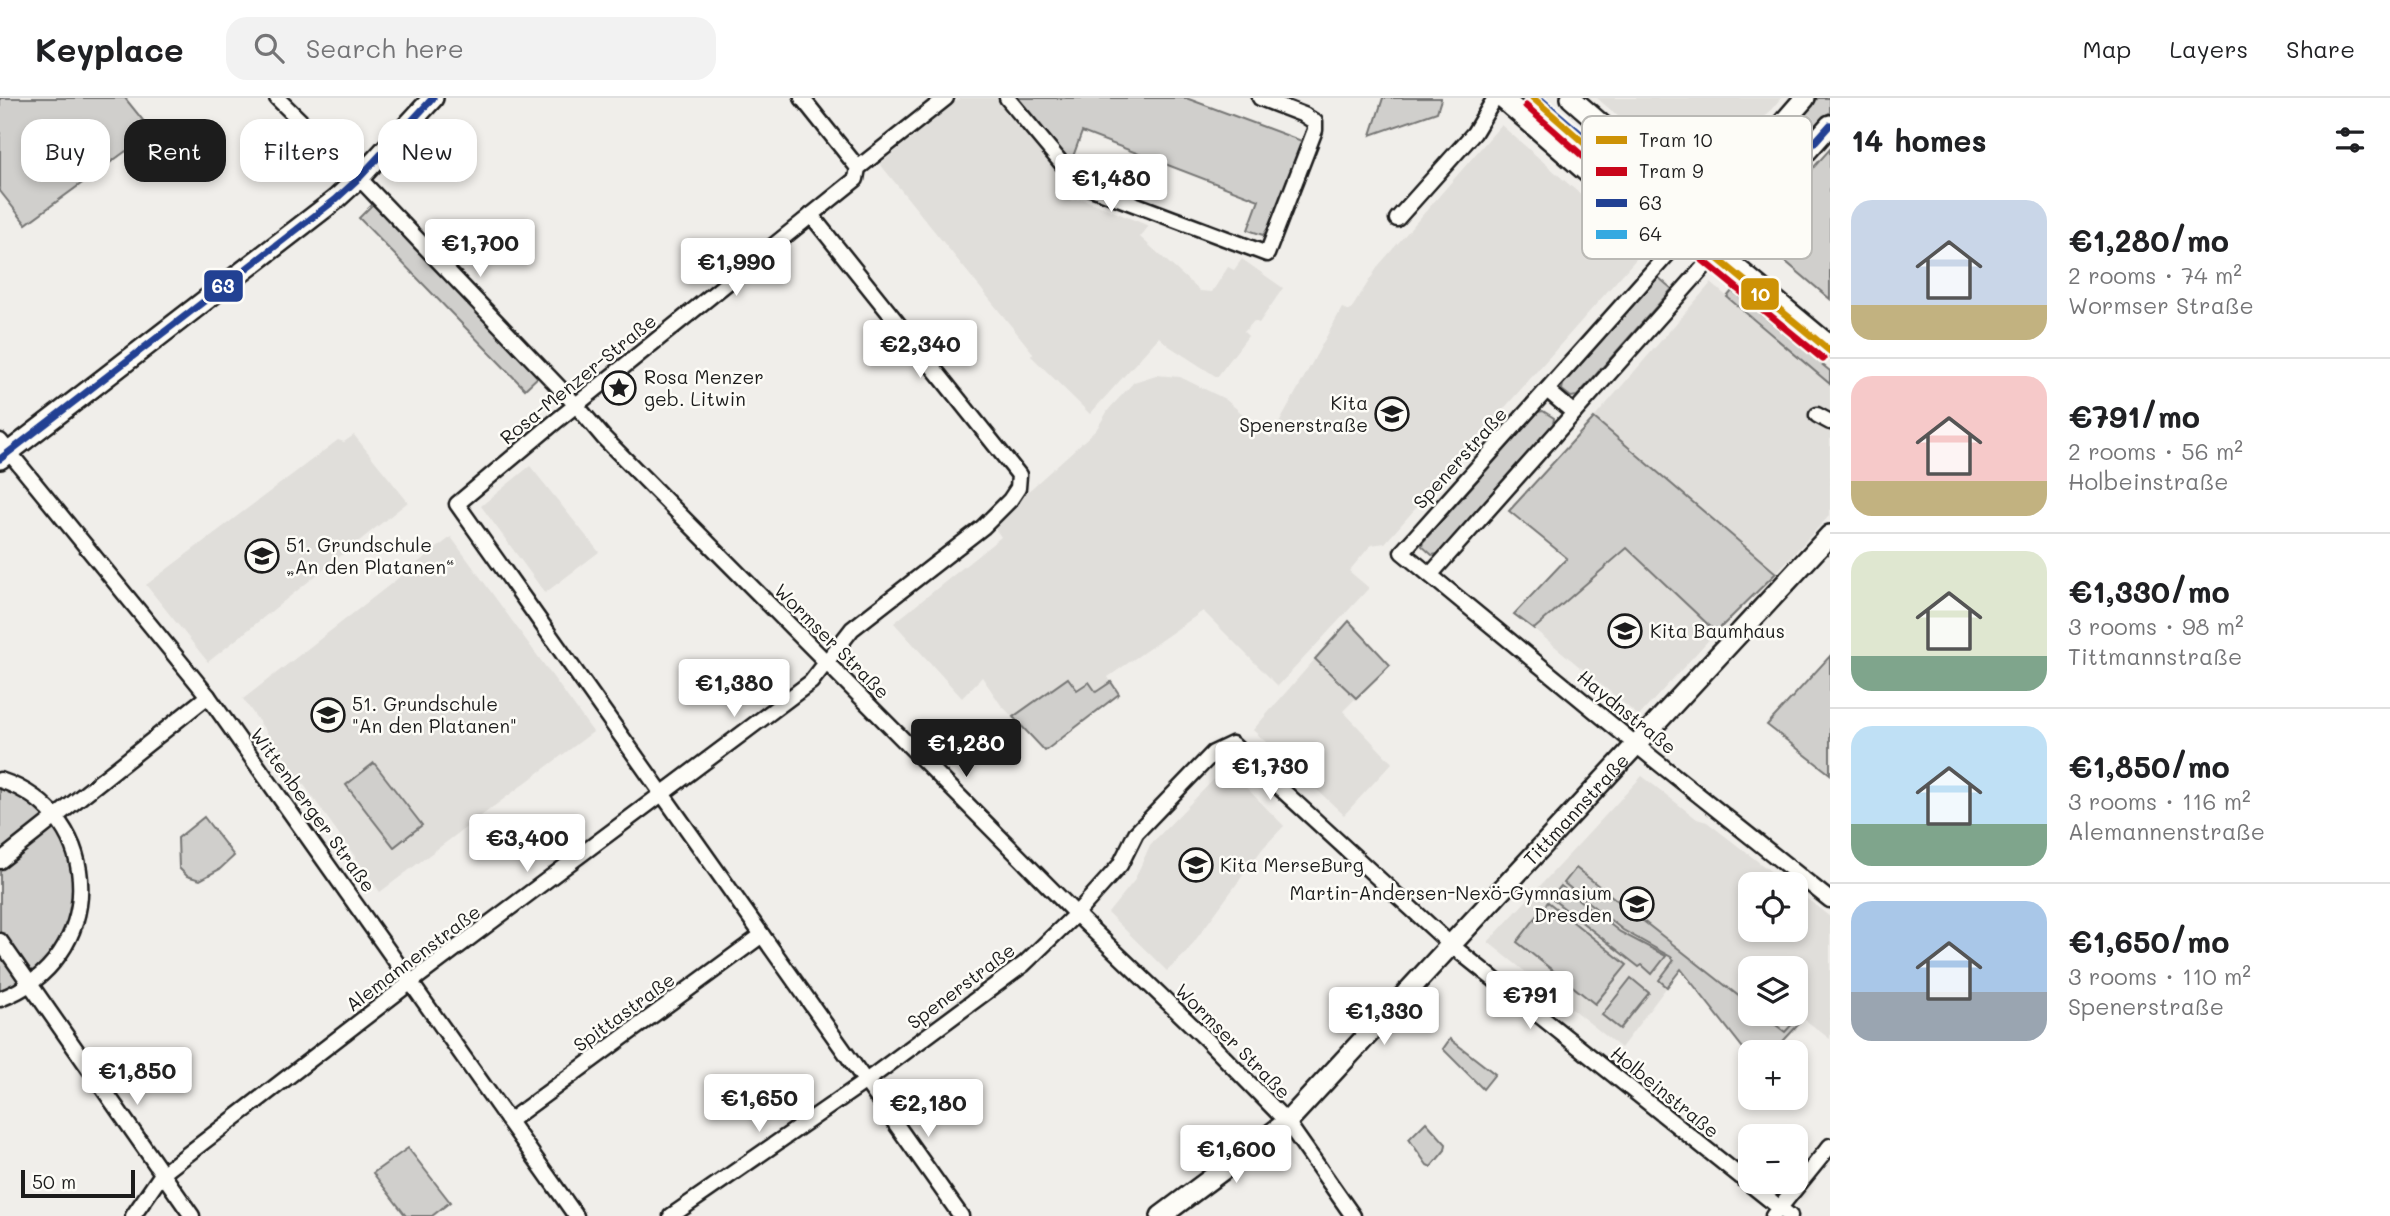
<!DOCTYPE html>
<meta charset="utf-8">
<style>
body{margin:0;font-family:Mali,sans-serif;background:#f2f2f2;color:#202124;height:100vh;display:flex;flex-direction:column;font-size:26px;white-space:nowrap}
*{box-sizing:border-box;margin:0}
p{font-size:23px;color:#757577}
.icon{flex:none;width:38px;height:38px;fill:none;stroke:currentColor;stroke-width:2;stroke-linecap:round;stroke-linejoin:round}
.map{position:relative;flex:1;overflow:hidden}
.details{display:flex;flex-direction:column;background:#fff;width:560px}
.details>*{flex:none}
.banner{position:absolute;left:21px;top:21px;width:665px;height:63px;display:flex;gap:14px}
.tools{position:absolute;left:1738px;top:774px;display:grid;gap:14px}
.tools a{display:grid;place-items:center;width:70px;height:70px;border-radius:14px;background:#fff;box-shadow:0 4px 10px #0003;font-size:35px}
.scale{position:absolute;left:21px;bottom:18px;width:114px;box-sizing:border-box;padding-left:7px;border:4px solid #1c1c1c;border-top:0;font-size:19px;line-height:24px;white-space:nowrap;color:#1c1c1c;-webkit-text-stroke:5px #fdfcf7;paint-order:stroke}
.price{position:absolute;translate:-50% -60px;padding:0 16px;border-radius:7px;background:#fff;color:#222;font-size:23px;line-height:46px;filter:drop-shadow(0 2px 4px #0008)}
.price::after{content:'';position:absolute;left:50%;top:42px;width:21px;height:16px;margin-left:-10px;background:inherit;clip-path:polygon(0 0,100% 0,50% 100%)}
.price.on{background:#1c1c1c;color:#fff}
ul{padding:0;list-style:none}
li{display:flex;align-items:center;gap:21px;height:175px;padding:0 21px}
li+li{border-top:2px solid #e0e0e0}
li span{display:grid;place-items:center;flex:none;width:196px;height:140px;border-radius:21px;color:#555}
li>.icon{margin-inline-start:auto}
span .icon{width:84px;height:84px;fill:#fffc;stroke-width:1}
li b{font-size:30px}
h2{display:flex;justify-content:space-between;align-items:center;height:84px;padding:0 21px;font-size:30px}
.pill{padding:0 24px;border-radius:21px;background:#fff;box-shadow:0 4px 10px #0003;font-size:24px;line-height:63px}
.pill.on{background:#1c1c1c;color:#fff}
header{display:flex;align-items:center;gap:42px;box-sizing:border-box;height:98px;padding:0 35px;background:#fff;border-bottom:2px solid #e0e0e0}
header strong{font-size:33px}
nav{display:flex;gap:38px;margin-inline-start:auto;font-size:24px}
.search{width:490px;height:63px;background:#f2f2f2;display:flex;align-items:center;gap:18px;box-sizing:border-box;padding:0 24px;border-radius:21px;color:#757577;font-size:26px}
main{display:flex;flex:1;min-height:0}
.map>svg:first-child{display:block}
.built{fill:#e0deda;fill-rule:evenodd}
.green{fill:#d0cfcc;stroke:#767674;stroke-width:2}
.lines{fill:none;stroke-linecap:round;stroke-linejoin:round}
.street-casing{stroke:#1c1c1c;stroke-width:19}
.secondary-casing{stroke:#1c1c1c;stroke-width:24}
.street{stroke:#fdfcf7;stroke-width:14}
.secondary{stroke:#fdfcf7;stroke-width:19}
.bus-1-casing{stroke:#fdfcf7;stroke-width:12}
.bus-2-casing{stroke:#fdfcf7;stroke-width:12}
.bus-1{stroke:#224193;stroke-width:7}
.bus-2{stroke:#35a9e1;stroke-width:7}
.tram-1-casing{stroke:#fdfcf7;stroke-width:12}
.tram-2-casing{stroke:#fdfcf7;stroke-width:12}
.tram-1{stroke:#cd9206;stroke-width:7}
.tram-2{stroke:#c9061a;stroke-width:7}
.labels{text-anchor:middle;stroke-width:5;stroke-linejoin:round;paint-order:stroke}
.poi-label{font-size:19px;fill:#1c1c1c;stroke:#fdfcf7;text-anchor:start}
.street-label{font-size:19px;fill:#1c1c1c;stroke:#fdfcf7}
.key{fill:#fdfcf7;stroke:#bab9b5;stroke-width:2}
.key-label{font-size:19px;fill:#1c1c1c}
.line-badge{stroke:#fdfcf7;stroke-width:2.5}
.badge-label{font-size:19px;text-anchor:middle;font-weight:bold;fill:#fff}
</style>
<header>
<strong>Keyplace</strong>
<div class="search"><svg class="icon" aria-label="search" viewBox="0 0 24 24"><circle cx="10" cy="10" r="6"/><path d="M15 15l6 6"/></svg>Search here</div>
<nav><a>Map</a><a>Layers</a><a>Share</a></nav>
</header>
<main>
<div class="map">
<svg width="1830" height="1118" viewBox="0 0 1830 1118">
<rect width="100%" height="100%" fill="#f0eeea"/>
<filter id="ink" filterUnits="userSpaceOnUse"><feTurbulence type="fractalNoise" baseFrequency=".0143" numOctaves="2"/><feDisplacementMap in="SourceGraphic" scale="14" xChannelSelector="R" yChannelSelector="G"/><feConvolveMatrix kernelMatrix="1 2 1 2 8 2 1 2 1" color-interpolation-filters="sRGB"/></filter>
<g filter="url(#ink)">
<!-- built -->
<g class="built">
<polygon points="960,0 996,0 1055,72 1058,78 1055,83 1072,103 1083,101 1149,128 1140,139 1200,193 1212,194 1228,169 1234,172 1242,161 1283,190 1259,225 1254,223 1244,234 1248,238 1217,279 1169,248 1159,239 1090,316 1031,258 1033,255 880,66"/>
<polygon points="1597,0 1781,0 1714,79 1702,84 1690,81"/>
<polygon points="1501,27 1644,152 1385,445 1371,447 1349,473 1369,490 1278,588 1203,513 1108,579 1111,584 1096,595 1077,592 1068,580 1013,619 1001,607 982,579 962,600 894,525 1001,439 992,426 1096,332 1109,311 1134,284 1156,277 1180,279 1225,301 1271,340 1342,210 1350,213 1379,167"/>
<polygon points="1711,185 1830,285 1830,417 1776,475 1594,320"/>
<polygon points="354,337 408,404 208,564 146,487 338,342 344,344"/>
<polygon points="530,368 599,454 545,495 481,408"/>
<polygon points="451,439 593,634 380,794 243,601"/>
<polygon points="1627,450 1716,534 1639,618 1534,531"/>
<polygon points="1315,561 1356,600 1343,613 1392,665 1344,717 1253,632"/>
<polygon points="1222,673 1230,673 1284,728 1263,750 1186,855 1167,873 1108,815 1134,783 1150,747"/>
<path d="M1642 678 1697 721 1707 724 1787 786H1750V831H1796V792L1830 819V941L1804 921 1773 954H1750V959L1681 870 1621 950 1488 844ZM1750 870H1796V915H1750Z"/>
</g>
<!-- green -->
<g class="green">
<polygon points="0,0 125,0 154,36 128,55 126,53 26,126 0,93"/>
<polygon points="1018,0 1186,0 1302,43 1269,129 1263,137 1248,132 1259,102 1082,34 1071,64"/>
<polygon points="1383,0 1441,0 1441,1 1437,14 1371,37"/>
<polygon points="1818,0 1830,0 1830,14 1746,107 1733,94"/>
<polygon points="1830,51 1830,201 1760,142 1759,130"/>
<polygon points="373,106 540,277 525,291 359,120"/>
<polygon points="1658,179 1672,191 1577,298 1571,299 1562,292 1563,286"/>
<polygon points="1732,193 1830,273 1830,286 1727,199"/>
<polygon points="1543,313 1554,320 1553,327 1438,456 1432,457 1422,448 1423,444 1538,314"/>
<polygon points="1594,320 1776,475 1716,534 1627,450 1534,531 1514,516 1567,460 1509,413"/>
<polygon points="1349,523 1390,567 1356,600 1315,561"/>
<polygon points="1830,558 1830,676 1767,627"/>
<polygon points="1068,580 1077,592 1089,584 1096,594 1111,584 1119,596 1045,653 1013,619"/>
<polygon points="374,665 422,727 394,749 346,687"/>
<polygon points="0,689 33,706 56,730 65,745 75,776 75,809 47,868 0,898"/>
<polygon points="204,719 234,758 220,771 200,782 187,778 179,770 178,740"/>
<polygon points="1576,770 1750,907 1750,915 1760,915 1785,934 1796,922 1799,926 1773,954 1750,954 1750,959 1681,871 1667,889 1659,882 1674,862 1671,859 1623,832 1564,785"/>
<polygon points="1561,788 1620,834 1666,858 1652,876 1642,867 1639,869 1551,800"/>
<polygon points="1548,804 1627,867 1595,906 1517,844"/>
<polygon points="1631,880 1649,895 1620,931 1602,917"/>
<polygon points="1450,941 1495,976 1483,991 1443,951"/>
<polygon points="1426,1024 1446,1046 1445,1052 1431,1069 1427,1067 1409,1041"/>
<polygon points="408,1050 450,1104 432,1118 406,1118 373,1075"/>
</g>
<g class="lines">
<defs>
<g id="street">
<polyline points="277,0 359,80 576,307 604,340 1076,816 1207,942 1287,1024 1353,1118"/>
<polyline points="802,0 858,70"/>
<polyline points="946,0 858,70 856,81 555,324 457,406 961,1118"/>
<polyline points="1007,0 1078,85 1267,156 1315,32 1315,24 1304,17 1260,0"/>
<polyline points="1397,121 1474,35 1495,0"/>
<polyline points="1690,131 1402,454 1651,659 1830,802"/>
<polyline points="1547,292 1574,315"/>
<polyline points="1817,317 1830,324"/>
<polyline points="0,343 208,598 576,1118"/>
<polyline points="1430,477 1717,154"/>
<path d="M0 682C108 718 106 862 0 901"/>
<polyline points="0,763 208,598"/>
<polyline points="0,843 192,1118"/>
<polyline points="509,1023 762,837"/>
<polyline points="133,1118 162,1076 411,884 811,584 852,531 983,429 1010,402 1018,390 1019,377 811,117"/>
<polyline points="671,1118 866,983 1024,866 1076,816 1120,767 1136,735 1213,655 1232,646 1451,847 1790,1118"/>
<polyline points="1773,1118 1830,1048"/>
</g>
<g id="secondary">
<polyline points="1502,0 1636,117 1690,131"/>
<polyline points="1571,0 1666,83 1690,131 1830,248"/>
<polyline points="1690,131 1805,0"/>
<polyline points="1717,154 1830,27"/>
<polyline points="0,361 335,102 359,80 433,0"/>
<path id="s1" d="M1161 1118 1287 1024 1830 437"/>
</g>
</defs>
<!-- street casing -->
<use href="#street" class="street-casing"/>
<!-- secondary casing -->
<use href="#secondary" class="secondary-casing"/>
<!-- street -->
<use href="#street" class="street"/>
<!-- secondary -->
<use href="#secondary" class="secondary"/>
<defs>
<g id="bus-1">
<polyline points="1539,0 1717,154 1830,27"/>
<polyline points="0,361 335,102 359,80 433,0"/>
</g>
<polyline id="bus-2" points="1532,8 1683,139 1823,256"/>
</defs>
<!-- bus-1 casing -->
<use href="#bus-1" class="bus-1-casing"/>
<!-- bus-2 casing -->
<use href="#bus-2" class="bus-2-casing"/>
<!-- bus-1 -->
<use href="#bus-1" class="bus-1"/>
<!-- bus-2 -->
<use href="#bus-2" class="bus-2"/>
<defs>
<polyline id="tram-1" points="1533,0 1678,128 1830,253"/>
<polyline id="tram-2" points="1526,8 1671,136 1823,261"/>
</defs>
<!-- tram-1 casing -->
<use href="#tram-1" class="tram-1-casing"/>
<!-- tram-2 casing -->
<use href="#tram-2" class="tram-2-casing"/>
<!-- tram-1 -->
<use href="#tram-1" class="tram-1"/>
<!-- tram-2 -->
<use href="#tram-2" class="tram-2"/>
</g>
</g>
<!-- icons -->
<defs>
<symbol id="sight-ring" viewBox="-11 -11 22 22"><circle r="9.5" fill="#fdfcf7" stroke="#1c1c1c" stroke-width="1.5"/><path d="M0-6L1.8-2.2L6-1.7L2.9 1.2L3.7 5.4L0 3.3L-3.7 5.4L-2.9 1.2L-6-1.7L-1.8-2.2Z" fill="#1c1c1c"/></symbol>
<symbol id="school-ring" viewBox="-11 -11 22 22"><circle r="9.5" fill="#fdfcf7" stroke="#1c1c1c" stroke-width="1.5"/><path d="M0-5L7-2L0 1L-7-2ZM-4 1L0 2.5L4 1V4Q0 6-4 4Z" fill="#1c1c1c"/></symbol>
</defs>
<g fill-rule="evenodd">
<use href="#sight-ring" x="600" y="271" width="38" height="38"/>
<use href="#school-ring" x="1373" y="297" width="38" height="38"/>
<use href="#school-ring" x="243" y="439" width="38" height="38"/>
<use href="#school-ring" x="1606" y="514" width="38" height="38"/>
<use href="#school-ring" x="309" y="598" width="38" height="38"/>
<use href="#school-ring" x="1177" y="748" width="38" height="38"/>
<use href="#school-ring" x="1618" y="787" width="38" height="38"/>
</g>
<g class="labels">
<!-- poi labels -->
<g class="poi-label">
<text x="644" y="286">Rosa Menzer<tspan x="644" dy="22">geb. Litwin</tspan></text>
<text x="1368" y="312" text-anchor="end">Kita<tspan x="1368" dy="22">Spenerstraße</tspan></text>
<text x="286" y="454">51. Grundschule<tspan x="286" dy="22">„An den Platanen“</tspan></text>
<text x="1650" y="540">Kita Baumhaus</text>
<text x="352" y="613">51. Grundschule<tspan x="352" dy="22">"An den Platanen"</tspan></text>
<text x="1220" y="774">Kita MerseBurg</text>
<text x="1612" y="802" text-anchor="end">Martin-Andersen-Nexö-Gymnasium<tspan x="1612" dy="22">Dresden</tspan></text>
</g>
<!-- street labels -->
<g class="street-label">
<text transform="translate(578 281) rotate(-39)" y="7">Rosa-Menzer-Straße</text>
<text transform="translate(1460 360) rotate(-48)" y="7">Spenerstraße</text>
<text transform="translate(832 543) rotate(45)" y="7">Wormser Straße</text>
<text transform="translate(1627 614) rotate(39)" y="7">Haydnstraße</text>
<text dy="7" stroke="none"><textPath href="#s1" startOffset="583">Tittmannstraße</textPath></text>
<text transform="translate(313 712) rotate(54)" y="7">Wittenberger Straße</text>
<text transform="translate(413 860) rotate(-37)" y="7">Alemannenstraße</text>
<text transform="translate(961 888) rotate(-37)" y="7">Spenerstraße</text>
<text transform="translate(624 914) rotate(-36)" y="7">Spittastraße</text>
<text transform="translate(1233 943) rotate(45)" y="7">Wormser Straße</text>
<text transform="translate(1665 994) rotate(39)" y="7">Holbeinstraße</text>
</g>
</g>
<!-- legend -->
<rect x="1582" y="18" width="230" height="143" rx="10" class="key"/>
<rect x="1596" y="38" width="31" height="8" fill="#cd9206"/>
<rect x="1596" y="69" width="31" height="9" fill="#c9061a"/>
<rect x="1596" y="101" width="31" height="8" fill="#224193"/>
<rect x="1596" y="132" width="31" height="9" fill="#35a9e1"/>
<g class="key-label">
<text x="1639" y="49">Tram 10</text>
<text x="1639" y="80">Tram 9</text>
<text x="1639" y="112">63</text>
<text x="1639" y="143">64</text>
</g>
<g class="line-badge">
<rect x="203" y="171" width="41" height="34" rx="7" fill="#224193"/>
<rect x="1740" y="179" width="40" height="34" rx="7" fill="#cd9206"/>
</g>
<g class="badge-label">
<text x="223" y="195">63</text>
<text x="1760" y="203">10</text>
</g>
</svg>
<div class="tools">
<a><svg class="icon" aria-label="locate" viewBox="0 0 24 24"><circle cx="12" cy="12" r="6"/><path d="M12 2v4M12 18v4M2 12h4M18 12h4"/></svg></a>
<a><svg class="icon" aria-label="layers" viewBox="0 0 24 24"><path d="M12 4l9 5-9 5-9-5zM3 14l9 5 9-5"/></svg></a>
<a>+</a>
<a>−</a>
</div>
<div class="scale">50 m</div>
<b class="price" style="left:1111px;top:116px">€1,480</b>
<b class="price" style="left:480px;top:181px">€1,700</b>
<b class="price" style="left:736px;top:200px">€1,990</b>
<b class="price" style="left:920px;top:282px">€2,340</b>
<b class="price" style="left:734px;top:621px">€1,380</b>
<b class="price on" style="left:966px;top:681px">€1,280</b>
<b class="price" style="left:1270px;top:704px">€1,730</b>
<b class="price" style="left:527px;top:776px">€3,400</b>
<b class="price" style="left:1530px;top:933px">€791</b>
<b class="price" style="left:1384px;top:949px">€1,330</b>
<b class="price" style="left:137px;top:1009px">€1,850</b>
<b class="price" style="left:759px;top:1036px">€1,650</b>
<b class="price" style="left:928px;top:1041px">€2,180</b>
<b class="price" style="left:1236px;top:1087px">€1,600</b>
<div class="banner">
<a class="pill">Buy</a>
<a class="pill on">Rent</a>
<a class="pill">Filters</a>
<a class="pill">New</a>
</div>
</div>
<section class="details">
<h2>14 homes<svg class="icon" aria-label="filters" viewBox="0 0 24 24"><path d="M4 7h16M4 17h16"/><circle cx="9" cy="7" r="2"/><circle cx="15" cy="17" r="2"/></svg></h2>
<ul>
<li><span style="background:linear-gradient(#c9d6e8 75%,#c2b280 0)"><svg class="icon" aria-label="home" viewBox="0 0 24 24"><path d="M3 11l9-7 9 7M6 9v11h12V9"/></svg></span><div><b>€1,280/mo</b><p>2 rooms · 74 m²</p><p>Wormser Straße</p></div></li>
<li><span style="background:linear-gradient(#f6c9c9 75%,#c2b280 0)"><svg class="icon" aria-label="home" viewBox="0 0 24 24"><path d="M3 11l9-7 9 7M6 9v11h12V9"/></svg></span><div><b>€791/mo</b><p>2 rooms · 56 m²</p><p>Holbeinstraße</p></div></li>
<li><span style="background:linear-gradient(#dfe7d0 75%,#7fa58c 0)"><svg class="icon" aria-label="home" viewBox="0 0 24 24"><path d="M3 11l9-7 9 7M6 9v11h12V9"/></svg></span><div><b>€1,330/mo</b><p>3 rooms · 98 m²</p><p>Tittmannstraße</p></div></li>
<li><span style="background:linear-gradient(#bfe0f5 70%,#7fa58c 0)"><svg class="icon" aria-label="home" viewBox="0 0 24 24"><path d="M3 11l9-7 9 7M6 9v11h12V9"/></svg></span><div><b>€1,850/mo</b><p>3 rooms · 116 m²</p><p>Alemannenstraße</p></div></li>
<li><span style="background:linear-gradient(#a9c7e8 65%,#9aa5b1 0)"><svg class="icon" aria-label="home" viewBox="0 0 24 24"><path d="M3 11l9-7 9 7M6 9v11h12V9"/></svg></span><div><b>€1,650/mo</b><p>3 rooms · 110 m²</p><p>Spenerstraße</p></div></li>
</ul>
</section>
</main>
